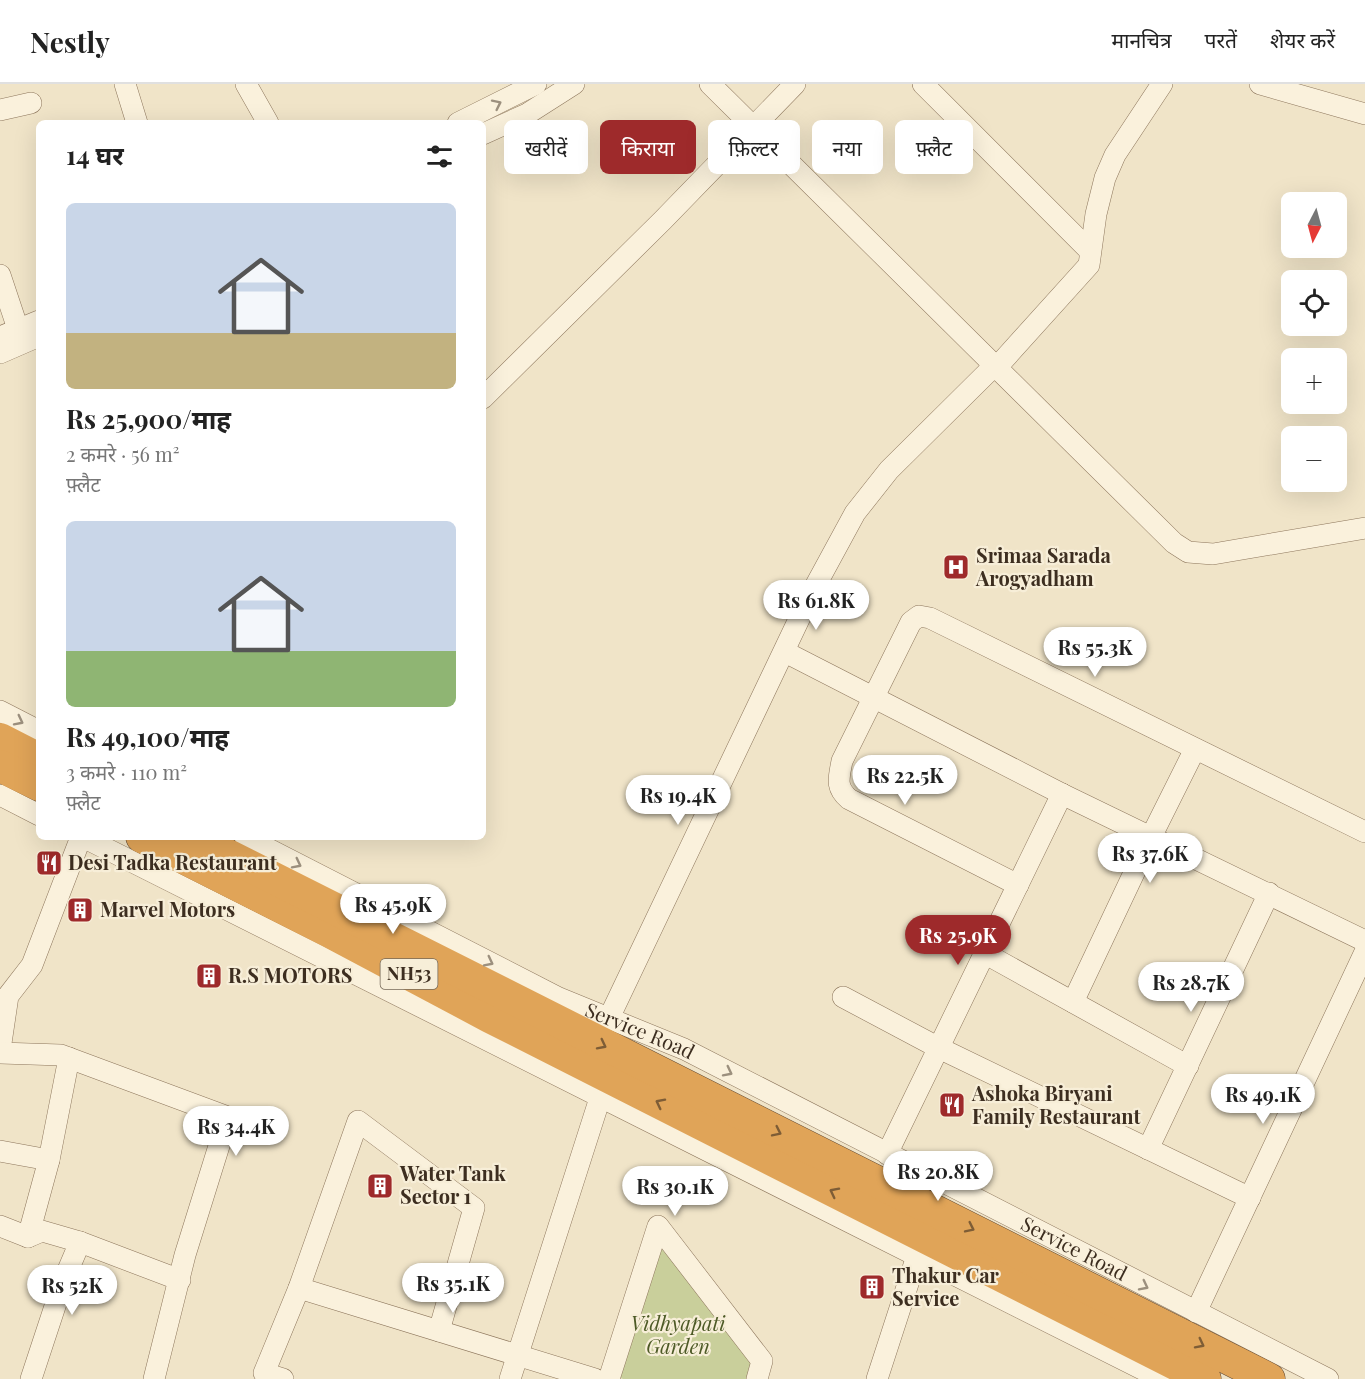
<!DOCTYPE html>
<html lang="hi">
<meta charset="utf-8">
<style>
body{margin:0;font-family:"Playfair Display","Noto Sans Devanagari",serif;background:#f2f2f2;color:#222;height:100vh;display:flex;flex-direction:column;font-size:22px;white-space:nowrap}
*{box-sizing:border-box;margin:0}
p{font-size:20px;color:#767676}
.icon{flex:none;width:33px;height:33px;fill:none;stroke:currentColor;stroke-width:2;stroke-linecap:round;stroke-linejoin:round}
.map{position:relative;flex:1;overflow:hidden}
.details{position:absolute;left:36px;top:36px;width:450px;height:720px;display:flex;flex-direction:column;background:#fff;border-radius:9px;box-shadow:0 6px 24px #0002}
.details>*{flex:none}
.guide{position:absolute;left:504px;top:36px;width:570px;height:54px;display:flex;gap:12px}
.needle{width:39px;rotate:186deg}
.controls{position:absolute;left:1281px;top:108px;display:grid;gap:12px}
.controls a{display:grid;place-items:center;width:66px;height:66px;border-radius:9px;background:#fff;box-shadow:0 6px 24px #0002;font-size:30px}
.price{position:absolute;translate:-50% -51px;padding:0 14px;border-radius:21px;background:#fff;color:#222;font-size:20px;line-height:39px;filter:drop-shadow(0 2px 3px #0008)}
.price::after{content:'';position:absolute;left:50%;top:36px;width:18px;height:14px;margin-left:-9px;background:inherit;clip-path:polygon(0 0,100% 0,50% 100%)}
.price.on{background:#9e2a2b;color:#fff}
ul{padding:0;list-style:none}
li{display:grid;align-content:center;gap:12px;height:318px;padding:0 30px}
li span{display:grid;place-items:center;height:186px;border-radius:9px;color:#555}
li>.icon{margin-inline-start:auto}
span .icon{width:108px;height:108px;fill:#fffc;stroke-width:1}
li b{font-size:26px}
h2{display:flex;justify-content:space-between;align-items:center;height:72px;padding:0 30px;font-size:26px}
.pill{padding:0 21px;border-radius:9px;background:#fff;box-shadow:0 6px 24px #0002;font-size:21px;line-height:54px}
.pill.on{background:#9e2a2b;color:#fff}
header{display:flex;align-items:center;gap:36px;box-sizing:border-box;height:84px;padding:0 30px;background:#fff;border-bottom:2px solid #e0e0e0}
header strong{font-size:28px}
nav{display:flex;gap:33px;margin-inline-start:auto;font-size:21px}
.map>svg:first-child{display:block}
.green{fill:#c9cf9b}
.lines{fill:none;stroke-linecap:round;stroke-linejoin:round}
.minor-casing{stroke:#8d765c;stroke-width:22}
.highway-casing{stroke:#5b4430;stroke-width:33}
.minor{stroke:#faf1dc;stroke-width:21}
.highway{stroke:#e0a458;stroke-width:32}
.oneway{stroke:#9c907e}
.oneway2{stroke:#7e5d36}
.labels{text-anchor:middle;stroke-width:4.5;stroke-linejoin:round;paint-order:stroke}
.shield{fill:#f7eed8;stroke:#756857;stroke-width:1.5}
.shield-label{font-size:18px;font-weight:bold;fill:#3d2e20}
.poi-label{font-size:20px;font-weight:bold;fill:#3d2e20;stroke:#f7eed8;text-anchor:start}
.street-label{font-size:20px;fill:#3d2e20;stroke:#f7eed8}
.park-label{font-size:20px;font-style:italic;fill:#4d5a26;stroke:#f7eed8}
</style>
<header>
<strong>Nestly</strong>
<nav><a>मानचित्र</a><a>परतें</a><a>शेयर करें</a></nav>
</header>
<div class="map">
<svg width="1365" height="1295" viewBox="0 0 1365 1295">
<rect width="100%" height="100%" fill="#f0e4c8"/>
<!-- green -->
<polygon class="green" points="661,1164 758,1278 753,1295 623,1295 619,1293"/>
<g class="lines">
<defs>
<g id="minor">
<polyline points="125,0 137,39"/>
<polyline points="246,0 268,39"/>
<polyline points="710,0 1174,459 1188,468 1213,470 1365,444"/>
<polyline points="923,0 1090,167"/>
<polyline points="1260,0 1365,30"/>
<polyline points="0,26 31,19"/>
<polyline points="458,39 536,0"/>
<polyline points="483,50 527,30 574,0"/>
<polyline points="0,191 18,245"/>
<polyline points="0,253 39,237"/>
<polyline points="0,269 39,252"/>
<polyline points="997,283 1089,181 1096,130 1105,94 1115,71 1162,0"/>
<polyline points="483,314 663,136 795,0"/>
<polyline points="785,568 1062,710 1365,857"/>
<polyline points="0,627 39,647"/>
<polyline points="0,711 39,731"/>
<polyline points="83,753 1162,1295"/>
<path id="s1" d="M245 753 559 914 684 965 1328 1295"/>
<path d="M1018 801 849 715C835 703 839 694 842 677L911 538 919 532 930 534 1365 748"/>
<polyline points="986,870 1188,982"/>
<polyline points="843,913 939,964 1250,1114"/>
<polyline points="1073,918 1151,753 1195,665"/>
<polyline points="609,934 811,510 855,429 889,386 995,281"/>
<polyline points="0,966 8,912 32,881 81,753"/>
<polyline points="0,969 61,971 228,1033 185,1171 154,1295"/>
<polyline points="1148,1065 1269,809"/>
<polyline points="0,1067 49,1076 69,974"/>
<polyline points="887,1070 1062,710"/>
<polyline points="0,1142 28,1153 42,1147 80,1158 180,1196"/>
<polyline points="28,1153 49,1076"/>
<polyline points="299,1204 595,1295"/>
<polyline points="1196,1228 1365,868"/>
<polyline points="31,1295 63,1198 80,1158"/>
<polyline points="283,1295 264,1289 299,1204 358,1037 474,1124 439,1247"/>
<polyline points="510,1295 600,1014"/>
<polyline points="609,1295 658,1142 762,1277 757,1295"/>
<polyline points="877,1295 917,1172"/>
</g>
<g id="highway">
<polyline points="0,655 39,675"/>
<polyline points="0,682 39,701"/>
<polyline points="142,753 328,847 490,933 1205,1295"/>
<polyline points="192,753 1269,1295"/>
</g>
</defs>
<!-- minor casing -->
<use href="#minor" class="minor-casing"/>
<!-- highway casing -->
<use href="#highway" class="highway-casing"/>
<!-- minor -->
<use href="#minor" class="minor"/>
<!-- highway -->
<use href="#highway" class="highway"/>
</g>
<!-- one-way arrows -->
<defs><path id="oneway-chevron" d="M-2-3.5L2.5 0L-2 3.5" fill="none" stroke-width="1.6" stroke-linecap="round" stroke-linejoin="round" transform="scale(1.5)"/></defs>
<g class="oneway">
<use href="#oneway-chevron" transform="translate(497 20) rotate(-26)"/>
<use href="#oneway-chevron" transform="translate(19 637) rotate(27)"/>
<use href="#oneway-chevron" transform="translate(297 780) rotate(27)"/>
<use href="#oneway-chevron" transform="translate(489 878) rotate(27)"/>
<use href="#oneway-chevron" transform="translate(728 988) rotate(27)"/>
<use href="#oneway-chevron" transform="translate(1144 1202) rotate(27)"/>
</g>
<g class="oneway2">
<use href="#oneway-chevron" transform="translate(602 961) rotate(27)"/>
<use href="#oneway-chevron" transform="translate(660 1019) rotate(-153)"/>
<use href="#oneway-chevron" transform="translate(777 1048) rotate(26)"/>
<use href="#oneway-chevron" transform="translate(834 1108) rotate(-153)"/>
<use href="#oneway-chevron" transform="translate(970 1144) rotate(26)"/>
<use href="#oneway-chevron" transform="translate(1200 1260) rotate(27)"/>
</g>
<!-- icons -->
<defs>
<symbol id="hospital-square" viewBox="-11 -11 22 22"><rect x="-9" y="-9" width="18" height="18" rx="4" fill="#9e2a2b" stroke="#f7eed8"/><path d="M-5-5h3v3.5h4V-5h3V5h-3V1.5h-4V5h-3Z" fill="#fff"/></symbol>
<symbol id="restaurant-square" viewBox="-11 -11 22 22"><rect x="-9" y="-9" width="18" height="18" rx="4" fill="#9e2a2b" stroke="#f7eed8"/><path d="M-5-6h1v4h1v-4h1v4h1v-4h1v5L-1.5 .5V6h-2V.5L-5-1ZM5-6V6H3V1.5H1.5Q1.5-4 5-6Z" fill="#fff"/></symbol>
<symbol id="building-square" viewBox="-11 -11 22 22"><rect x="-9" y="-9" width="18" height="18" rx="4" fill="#9e2a2b" stroke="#f7eed8"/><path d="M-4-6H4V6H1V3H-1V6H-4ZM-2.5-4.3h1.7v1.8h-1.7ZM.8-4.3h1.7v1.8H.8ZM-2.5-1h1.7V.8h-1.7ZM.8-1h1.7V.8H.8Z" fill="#fff"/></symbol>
</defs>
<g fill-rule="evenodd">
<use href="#hospital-square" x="941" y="468" width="30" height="30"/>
<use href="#restaurant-square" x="34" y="764" width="30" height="30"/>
<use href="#building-square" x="65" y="811" width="30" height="30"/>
<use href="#building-square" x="194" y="877" width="30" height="30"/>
<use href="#restaurant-square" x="937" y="1006" width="30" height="30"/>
<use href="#building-square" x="365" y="1087" width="30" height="30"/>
<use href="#building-square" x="857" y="1188" width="30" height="30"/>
</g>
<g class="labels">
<!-- shield labels -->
<rect class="shield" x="380.5" y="875" width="57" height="30" rx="4.5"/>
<g class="shield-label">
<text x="409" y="896">NH53</text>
</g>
<!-- poi labels -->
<g class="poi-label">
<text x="976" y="479">Srimaa Sarada<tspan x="976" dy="23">Arogyadham</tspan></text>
<text x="68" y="786">Desi Tadka Restaurant</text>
<text x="100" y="833">Marvel Motors</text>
<text x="228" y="899">R.S MOTORS</text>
<text x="972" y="1017">Ashoka Biryani<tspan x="972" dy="23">Family Restaurant</tspan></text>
<text x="400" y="1097">Water Tank<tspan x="400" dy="23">Sector 1</tspan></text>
<text x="892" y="1199">Thakur Car<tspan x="892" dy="23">Service</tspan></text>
</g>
<!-- street labels -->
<g class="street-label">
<text dy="7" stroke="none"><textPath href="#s1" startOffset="440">Service Road</textPath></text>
<text dy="7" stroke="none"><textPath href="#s1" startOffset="926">Service Road</textPath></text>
</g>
<!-- park labels -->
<g class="park-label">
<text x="678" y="1247">Vidhyapati<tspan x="678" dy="23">Garden</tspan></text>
</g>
</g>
</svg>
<div class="controls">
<a><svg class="needle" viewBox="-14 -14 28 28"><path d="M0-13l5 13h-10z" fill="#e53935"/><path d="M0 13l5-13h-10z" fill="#767676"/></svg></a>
<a><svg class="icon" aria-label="locate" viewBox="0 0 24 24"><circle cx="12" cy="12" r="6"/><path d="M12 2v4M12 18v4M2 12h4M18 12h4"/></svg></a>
<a>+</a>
<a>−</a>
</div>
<b class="price" style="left:816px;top:547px">Rs 61.8K</b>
<b class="price" style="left:1095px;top:594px">Rs 55.3K</b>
<b class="price" style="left:905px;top:722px">Rs 22.5K</b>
<b class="price" style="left:678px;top:742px">Rs 19.4K</b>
<b class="price" style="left:1150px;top:800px">Rs 37.6K</b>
<b class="price" style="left:393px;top:851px">Rs 45.9K</b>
<b class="price on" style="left:958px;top:882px">Rs 25.9K</b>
<b class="price" style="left:1191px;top:929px">Rs 28.7K</b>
<b class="price" style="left:1263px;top:1041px">Rs 49.1K</b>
<b class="price" style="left:236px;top:1073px">Rs 34.4K</b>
<b class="price" style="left:938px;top:1118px">Rs 20.8K</b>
<b class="price" style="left:675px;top:1133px">Rs 30.1K</b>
<b class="price" style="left:453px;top:1230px">Rs 35.1K</b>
<b class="price" style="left:72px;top:1232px">Rs 52K</b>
<div class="guide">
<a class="pill">खरीदें</a>
<a class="pill on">किराया</a>
<a class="pill">फ़िल्टर</a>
<a class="pill">नया</a>
<a class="pill">फ़्लैट</a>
</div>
<section class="details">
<h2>14 घर<svg class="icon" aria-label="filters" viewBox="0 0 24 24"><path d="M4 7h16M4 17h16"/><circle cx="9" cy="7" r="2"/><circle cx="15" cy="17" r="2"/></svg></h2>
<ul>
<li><span style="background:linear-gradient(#c9d6e8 70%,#c2b280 0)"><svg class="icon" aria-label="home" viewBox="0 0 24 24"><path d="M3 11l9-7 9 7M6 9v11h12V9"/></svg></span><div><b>Rs 25,900/माह</b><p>2 कमरे · 56 m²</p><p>फ़्लैट</p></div></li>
<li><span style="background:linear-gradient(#c9d6e8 70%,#8fb573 0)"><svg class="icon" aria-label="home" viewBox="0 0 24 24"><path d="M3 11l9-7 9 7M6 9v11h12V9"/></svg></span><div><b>Rs 49,100/माह</b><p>3 कमरे · 110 m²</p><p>फ़्लैट</p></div></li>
</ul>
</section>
</div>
